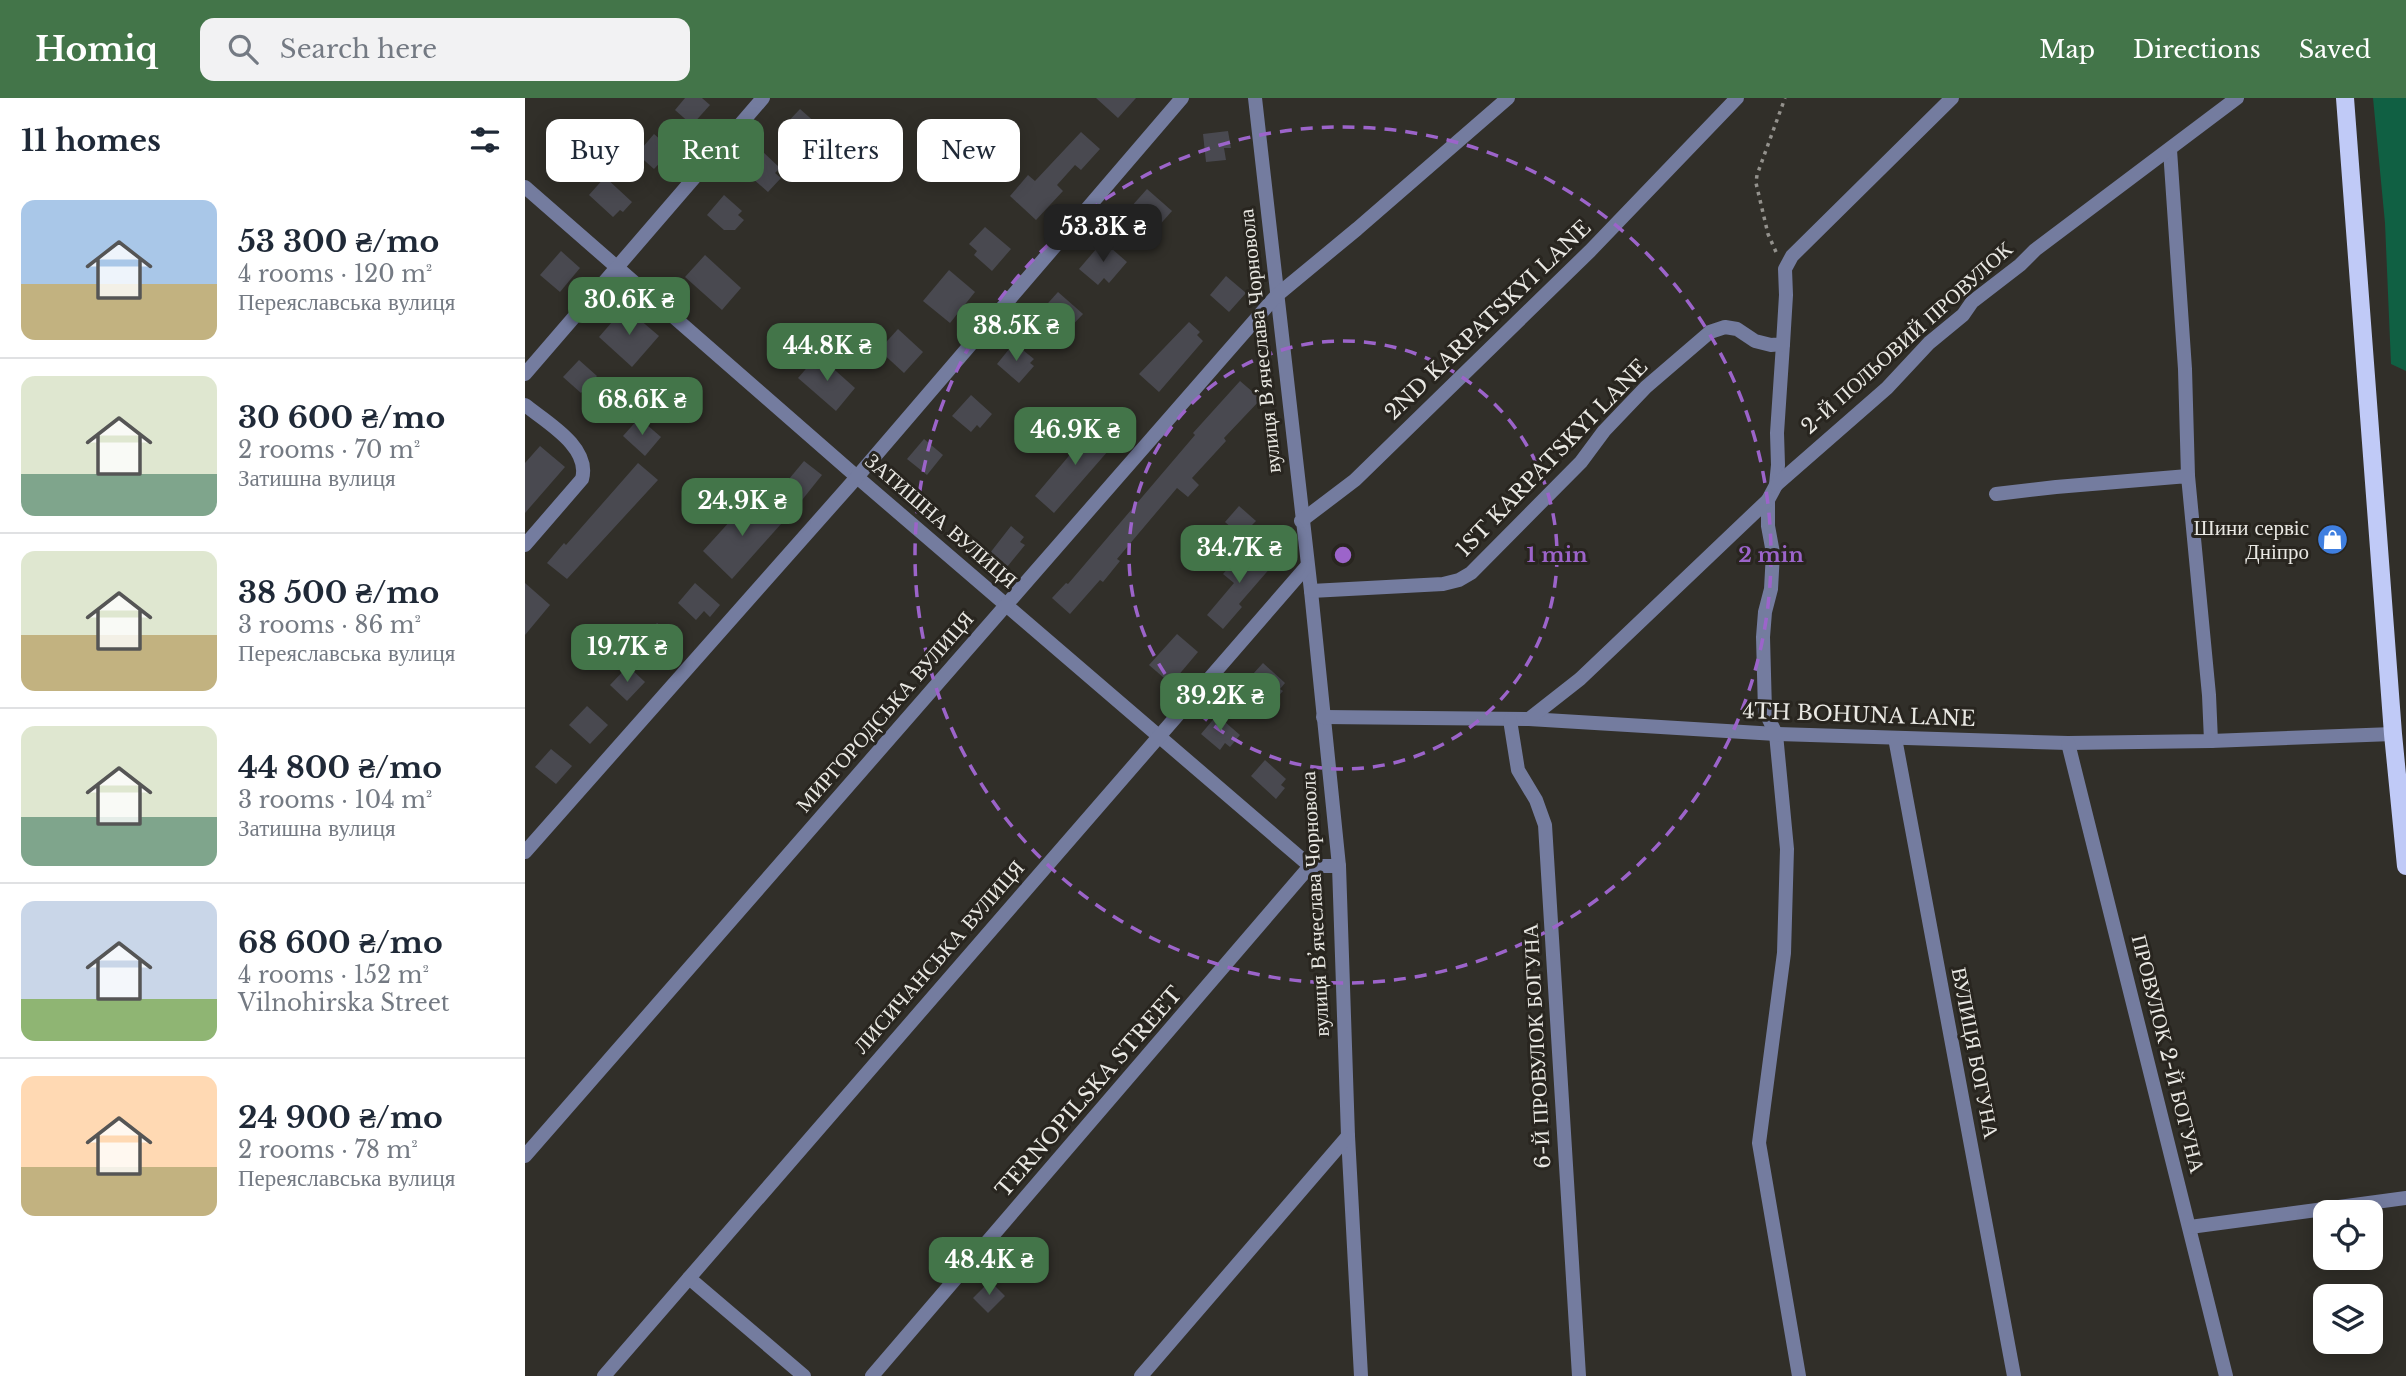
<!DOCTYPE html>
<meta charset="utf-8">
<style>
body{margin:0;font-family:"Libre Baskerville",serif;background:#f2f2f3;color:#1f2937;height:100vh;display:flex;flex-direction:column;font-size:26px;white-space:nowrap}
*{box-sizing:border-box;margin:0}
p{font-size:23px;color:#747a83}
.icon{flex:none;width:38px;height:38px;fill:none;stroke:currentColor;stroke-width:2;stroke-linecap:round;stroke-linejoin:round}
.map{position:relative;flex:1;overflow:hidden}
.drawer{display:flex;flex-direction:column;background:#fff;width:525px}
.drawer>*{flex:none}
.hud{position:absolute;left:21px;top:21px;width:665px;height:63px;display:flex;gap:14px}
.buttons{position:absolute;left:1788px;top:1102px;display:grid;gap:14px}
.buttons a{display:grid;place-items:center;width:70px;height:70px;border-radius:14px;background:#fff;box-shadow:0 4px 18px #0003;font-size:35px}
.price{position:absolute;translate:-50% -60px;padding:0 16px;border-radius:14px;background:#437549;color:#fff;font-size:23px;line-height:46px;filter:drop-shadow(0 2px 4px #0008)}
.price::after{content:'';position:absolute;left:50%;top:42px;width:21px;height:16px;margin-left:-10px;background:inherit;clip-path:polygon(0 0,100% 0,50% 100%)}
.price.selected{background:#222;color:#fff}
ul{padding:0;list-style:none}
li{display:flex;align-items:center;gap:21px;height:175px;padding:0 21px}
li+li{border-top:2px solid #e0e1e3}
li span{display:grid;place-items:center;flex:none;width:196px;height:140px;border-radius:14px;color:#555}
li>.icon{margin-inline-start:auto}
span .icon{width:84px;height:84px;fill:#fffc;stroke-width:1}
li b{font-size:30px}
h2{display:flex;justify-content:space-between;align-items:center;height:84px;padding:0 21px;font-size:30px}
.pill{padding:0 24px;border-radius:14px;background:#fff;box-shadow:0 4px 18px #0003;font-size:24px;line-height:63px}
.pill.selected{background:#437549;color:#fff}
header{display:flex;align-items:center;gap:42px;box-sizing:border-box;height:98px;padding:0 35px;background:#437549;color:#fff}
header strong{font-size:33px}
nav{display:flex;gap:38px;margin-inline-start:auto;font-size:24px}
.search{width:490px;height:63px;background:#f2f2f3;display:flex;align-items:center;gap:18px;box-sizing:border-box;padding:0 24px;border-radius:14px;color:#747a83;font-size:26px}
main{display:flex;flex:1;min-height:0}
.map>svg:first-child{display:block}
.green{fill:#106043}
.building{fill:#494950}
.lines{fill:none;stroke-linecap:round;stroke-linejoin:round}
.path{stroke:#94928d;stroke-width:3.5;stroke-dasharray:3.5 5;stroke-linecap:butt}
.street{stroke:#747c9f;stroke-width:14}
.primary{stroke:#c0caf7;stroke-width:18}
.ring{fill:none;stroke:#9c64ca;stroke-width:3.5;stroke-dasharray:12 9}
.labels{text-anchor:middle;stroke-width:6;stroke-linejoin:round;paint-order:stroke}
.street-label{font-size:21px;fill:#e9e8e3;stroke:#28251f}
.poi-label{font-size:21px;fill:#e9e8e3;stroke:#28251f;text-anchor:end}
.centre{fill:#9c64ca;stroke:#28251f;stroke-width:3.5}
.ring-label{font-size:21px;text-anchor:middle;font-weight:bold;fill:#9c64ca;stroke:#28251f;stroke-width:6;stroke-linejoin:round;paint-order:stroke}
</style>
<header>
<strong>Homiq</strong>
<div class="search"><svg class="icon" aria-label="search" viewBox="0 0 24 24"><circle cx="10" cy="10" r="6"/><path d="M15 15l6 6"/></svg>Search here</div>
<nav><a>Map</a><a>Directions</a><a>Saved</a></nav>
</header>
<main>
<section class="drawer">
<h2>11 homes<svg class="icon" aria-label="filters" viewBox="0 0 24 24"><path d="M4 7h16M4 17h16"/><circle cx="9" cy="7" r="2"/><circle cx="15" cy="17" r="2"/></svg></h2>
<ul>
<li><span style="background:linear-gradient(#a9c7e8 60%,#c2b280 0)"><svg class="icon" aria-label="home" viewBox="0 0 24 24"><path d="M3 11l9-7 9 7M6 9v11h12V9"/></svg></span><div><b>53 300 ₴/mo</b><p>4 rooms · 120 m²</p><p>Переяславська вулиця</p></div></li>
<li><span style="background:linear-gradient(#dfe7d0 70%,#7fa58c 0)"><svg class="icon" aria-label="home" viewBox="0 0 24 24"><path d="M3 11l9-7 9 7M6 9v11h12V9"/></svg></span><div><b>30 600 ₴/mo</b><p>2 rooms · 70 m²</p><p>Затишна вулиця</p></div></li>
<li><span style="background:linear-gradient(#dfe7d0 60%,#c2b280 0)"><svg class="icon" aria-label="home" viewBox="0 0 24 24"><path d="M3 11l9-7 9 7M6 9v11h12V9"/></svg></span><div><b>38 500 ₴/mo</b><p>3 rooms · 86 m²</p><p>Переяславська вулиця</p></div></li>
<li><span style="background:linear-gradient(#dfe7d0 65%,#7fa58c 0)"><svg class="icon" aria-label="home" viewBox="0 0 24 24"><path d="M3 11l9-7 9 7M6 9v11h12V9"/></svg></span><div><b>44 800 ₴/mo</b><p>3 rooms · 104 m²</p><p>Затишна вулиця</p></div></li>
<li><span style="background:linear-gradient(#c9d6e8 70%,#8fb573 0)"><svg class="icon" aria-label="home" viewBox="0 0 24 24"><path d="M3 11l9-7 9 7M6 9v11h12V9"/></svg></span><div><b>68 600 ₴/mo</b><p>4 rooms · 152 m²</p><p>Vilnohirska Street</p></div></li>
<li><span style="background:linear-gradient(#ffd9b3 65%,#c2b280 0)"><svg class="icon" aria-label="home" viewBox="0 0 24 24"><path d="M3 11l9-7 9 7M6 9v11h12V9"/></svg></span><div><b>24 900 ₴/mo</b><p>2 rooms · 78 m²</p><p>Переяславська вулиця</p></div></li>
</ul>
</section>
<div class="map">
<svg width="1881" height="1278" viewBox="0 0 1881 1278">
<rect width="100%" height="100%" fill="#312f29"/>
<!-- green -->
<polygon class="green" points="1848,0 1881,0 1881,273 1866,266 1860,125"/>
<!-- building -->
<g class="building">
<polygon points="160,0 177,0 185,7 167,27 150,12"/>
<polygon points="571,0 611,0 593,20"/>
<polygon points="275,11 292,26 276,45 258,29"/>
<polygon points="703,33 706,50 699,50 701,62 681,64 678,36"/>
<polygon points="556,34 575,51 556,72 550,67 532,87 538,93 511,122 485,98 503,77 510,83"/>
<polygon points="129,36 147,52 129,71 112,56"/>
<polygon points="237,53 255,70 250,75 256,80 243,94 219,73"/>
<polygon points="80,79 107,104 98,114 95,112 88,119 64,97"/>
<polygon points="622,91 647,113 622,141 597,119"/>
<polygon points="199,97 217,113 213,117 219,122 210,132 199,132 182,117"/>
<polygon points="460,129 486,151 467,173 449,157 452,153 444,146"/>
<polygon points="578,143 602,164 584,185 579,180 573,187 554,171"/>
<polygon points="36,153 55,170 35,194 15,177"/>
<polygon points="180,157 216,190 197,212 160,179"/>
<polygon points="424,172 450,194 425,225 398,203"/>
<polygon points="701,178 721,195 704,214 685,197"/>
<polygon points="533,194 558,216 539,236 515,214"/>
<polygon points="100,209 134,238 107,269 74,239"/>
<polygon points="664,224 675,234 672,237 678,243 634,294 614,276"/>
<polygon points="373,231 398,254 379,275 354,252"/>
<polygon points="489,245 509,261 505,265 509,268 494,285 472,266"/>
<polygon points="293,257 330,290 311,313 273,280"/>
<polygon points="54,262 72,278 56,295 38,279"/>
<polygon points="715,283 736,301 699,340 701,343 667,380 674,387 663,399 652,390 592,461 595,463 578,484 575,482 545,516 527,500 541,485 543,486 670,337 668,335"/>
<polygon points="446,297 467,316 455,330 452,327 446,334 427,318"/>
<polygon points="114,320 136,339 120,358 98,338"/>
<polygon points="561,322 590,345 529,415 510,398 559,340 551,334"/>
<polygon points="399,341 418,357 402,377 382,361"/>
<polygon points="15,348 40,369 0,415 0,365"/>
<polygon points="279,363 297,377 277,402 259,387"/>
<polygon points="113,365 133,382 42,481 22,465 39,445 41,447"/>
<polygon points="225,401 256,426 207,481 178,453"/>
<polygon points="714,408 731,423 716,438 700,424"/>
<polygon points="486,428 499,439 495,444 500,447 482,469 465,455"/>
<polygon points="723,448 747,468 714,506 717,509 698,531 682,517 709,485 698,476"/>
<polygon points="0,485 25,507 0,537"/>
<polygon points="170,485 195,507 185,519 179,513 171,522 153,505"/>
<polygon points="132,525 154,543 137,564 120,550 127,541 122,537"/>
<polygon points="652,536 673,554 646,586 624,567"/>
<polygon points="738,565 760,585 755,591 758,593 745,607 743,604 739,608 717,588"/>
<polygon points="103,568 120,584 102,603 85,587"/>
<polygon points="62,608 83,627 65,646 44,627"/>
<polygon points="692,617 715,637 705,649 700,645 695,652 676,636"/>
<polygon points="26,651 47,668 31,686 10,669"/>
<polygon points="740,662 761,681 756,687 760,690 751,701 726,678"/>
<polygon points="465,1183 480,1198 463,1215 448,1200"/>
</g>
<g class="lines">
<!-- path -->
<polyline class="path" points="1251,154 1243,136 1231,85 1232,77 1260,0"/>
<!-- street -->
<g class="street">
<polyline points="730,0 786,493 814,768 823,1038 836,1278"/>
<polyline points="1645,52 1660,271 1663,378"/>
<polyline points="0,89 332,379 785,768 814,768"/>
<polyline points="1258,246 1252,335 1253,367 1251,387 1243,402 1243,428 1248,455 1246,491 1240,514 1238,539 1240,613 1251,636 1262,751 1259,855 1234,1045 1274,1278"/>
<polyline points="0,276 238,0"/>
<path d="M0 307C21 324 66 349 57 381L0 447"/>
<polyline points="1251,387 1362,290 1404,245 1438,217 1447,204 1495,167 1510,152 1712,0"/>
<polyline points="1471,396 1531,389 1663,378 1684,597 1686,643"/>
<polyline points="776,423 830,382 1065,153 1212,0"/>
<polyline points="786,493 918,486 934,482 946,475 1056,364 1079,333 1121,289 1185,234 1200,229 1212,231 1230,243 1246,247 1258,246 1261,197 1260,171 1267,158 1427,0"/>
<polyline points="798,619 1004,621 1251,636 1543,645 1686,643 1868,636"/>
<polyline points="1004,621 1055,581 1243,402"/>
<polyline points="985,622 993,672 1011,702 1020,727 1054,1278"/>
<polyline points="1370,640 1489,1278"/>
<polyline points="1543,645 1701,1278"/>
<polyline points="0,754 332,379 657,0"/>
<polyline points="0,1058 751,198 832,131 983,0"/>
<polyline points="1665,1129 1881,1100"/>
<polyline points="164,1180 279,1278"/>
<polyline points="79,1278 782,468"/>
<polyline points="347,1278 785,768"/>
<polyline points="616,1278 823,1038"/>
</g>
<!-- primary -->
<polyline class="primary" points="1820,0 1868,636 1881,768"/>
</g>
<!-- distance rings -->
<g class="ring">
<circle cx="818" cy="457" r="214"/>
<circle cx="818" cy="457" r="428"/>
</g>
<!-- icons -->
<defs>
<symbol id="shop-disc" viewBox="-11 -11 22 22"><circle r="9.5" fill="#3f7fe0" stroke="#28251f"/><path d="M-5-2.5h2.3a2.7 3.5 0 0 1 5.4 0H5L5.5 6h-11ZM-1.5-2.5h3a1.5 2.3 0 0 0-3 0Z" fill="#fff"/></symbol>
</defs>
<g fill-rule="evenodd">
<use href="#shop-disc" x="1790" y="424" width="35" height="35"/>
</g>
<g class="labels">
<!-- street labels -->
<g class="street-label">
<text transform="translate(963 222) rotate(-44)" y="7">2ND KARPATSKYI LANE</text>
<text transform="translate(1382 240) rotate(-42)" y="7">2-Й ПОЛЬОВИЙ ПРОВУЛОК</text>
<text transform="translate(735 243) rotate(-96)" y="7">вулиця Вʼячеслава Чорновола</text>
<text transform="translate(1027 360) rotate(-46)" y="7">1ST KARPATSKYI LANE</text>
<text transform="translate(416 423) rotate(41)" y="7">ЗАТИШНА ВУЛИЦЯ</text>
<text transform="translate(360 614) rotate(-49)" y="7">МИРГОРОДСЬКА ВУЛИЦЯ</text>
<text transform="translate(1334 617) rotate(2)" y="7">4TH BOHUNA LANE</text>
<text transform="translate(790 806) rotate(-93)" y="7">вулиця Вʼячеслава Чорновола</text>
<text transform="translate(414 859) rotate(-49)" y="7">ЛИСИЧАНСЬКА ВУЛИЦЯ</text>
<text transform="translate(1012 948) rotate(-93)" y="7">6-Й ПРОВУЛОК БОГУНА</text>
<text transform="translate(1450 955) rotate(79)" y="7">ВУЛИЦЯ БОГУНА</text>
<text transform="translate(1643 956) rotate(76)" y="7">ПРОВУЛОК 2-Й БОГУНА</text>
<text transform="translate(564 994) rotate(-49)" y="7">TERNOPILSKA STREET</text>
</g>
<!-- poi labels -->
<g class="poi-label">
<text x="1784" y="437">Шини сервіс<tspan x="1784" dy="24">Дніпро</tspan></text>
</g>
</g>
<circle cx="818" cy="457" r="10" class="centre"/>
<g class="ring-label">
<text x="1032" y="464">1 min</text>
<text x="1246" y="464">2 min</text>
</g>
</svg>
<div class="buttons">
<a><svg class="icon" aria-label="locate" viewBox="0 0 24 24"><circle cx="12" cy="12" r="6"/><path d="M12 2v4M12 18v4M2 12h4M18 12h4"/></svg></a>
<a><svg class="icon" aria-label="layers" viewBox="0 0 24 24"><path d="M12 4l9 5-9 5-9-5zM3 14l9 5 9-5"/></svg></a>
</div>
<b class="price selected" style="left:578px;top:166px">53.3K ₴</b>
<b class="price" style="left:104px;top:239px">30.6K ₴</b>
<b class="price" style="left:491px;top:265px">38.5K ₴</b>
<b class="price" style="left:302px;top:285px">44.8K ₴</b>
<b class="price" style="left:117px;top:339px">68.6K ₴</b>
<b class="price" style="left:550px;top:369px">46.9K ₴</b>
<b class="price" style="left:217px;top:440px">24.9K ₴</b>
<b class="price" style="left:714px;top:487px">34.7K ₴</b>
<b class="price" style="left:102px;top:586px">19.7K ₴</b>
<b class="price" style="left:695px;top:635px">39.2K ₴</b>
<b class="price" style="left:464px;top:1199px">48.4K ₴</b>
<div class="hud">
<a class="pill">Buy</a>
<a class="pill selected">Rent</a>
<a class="pill">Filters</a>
<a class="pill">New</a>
</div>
</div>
</main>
